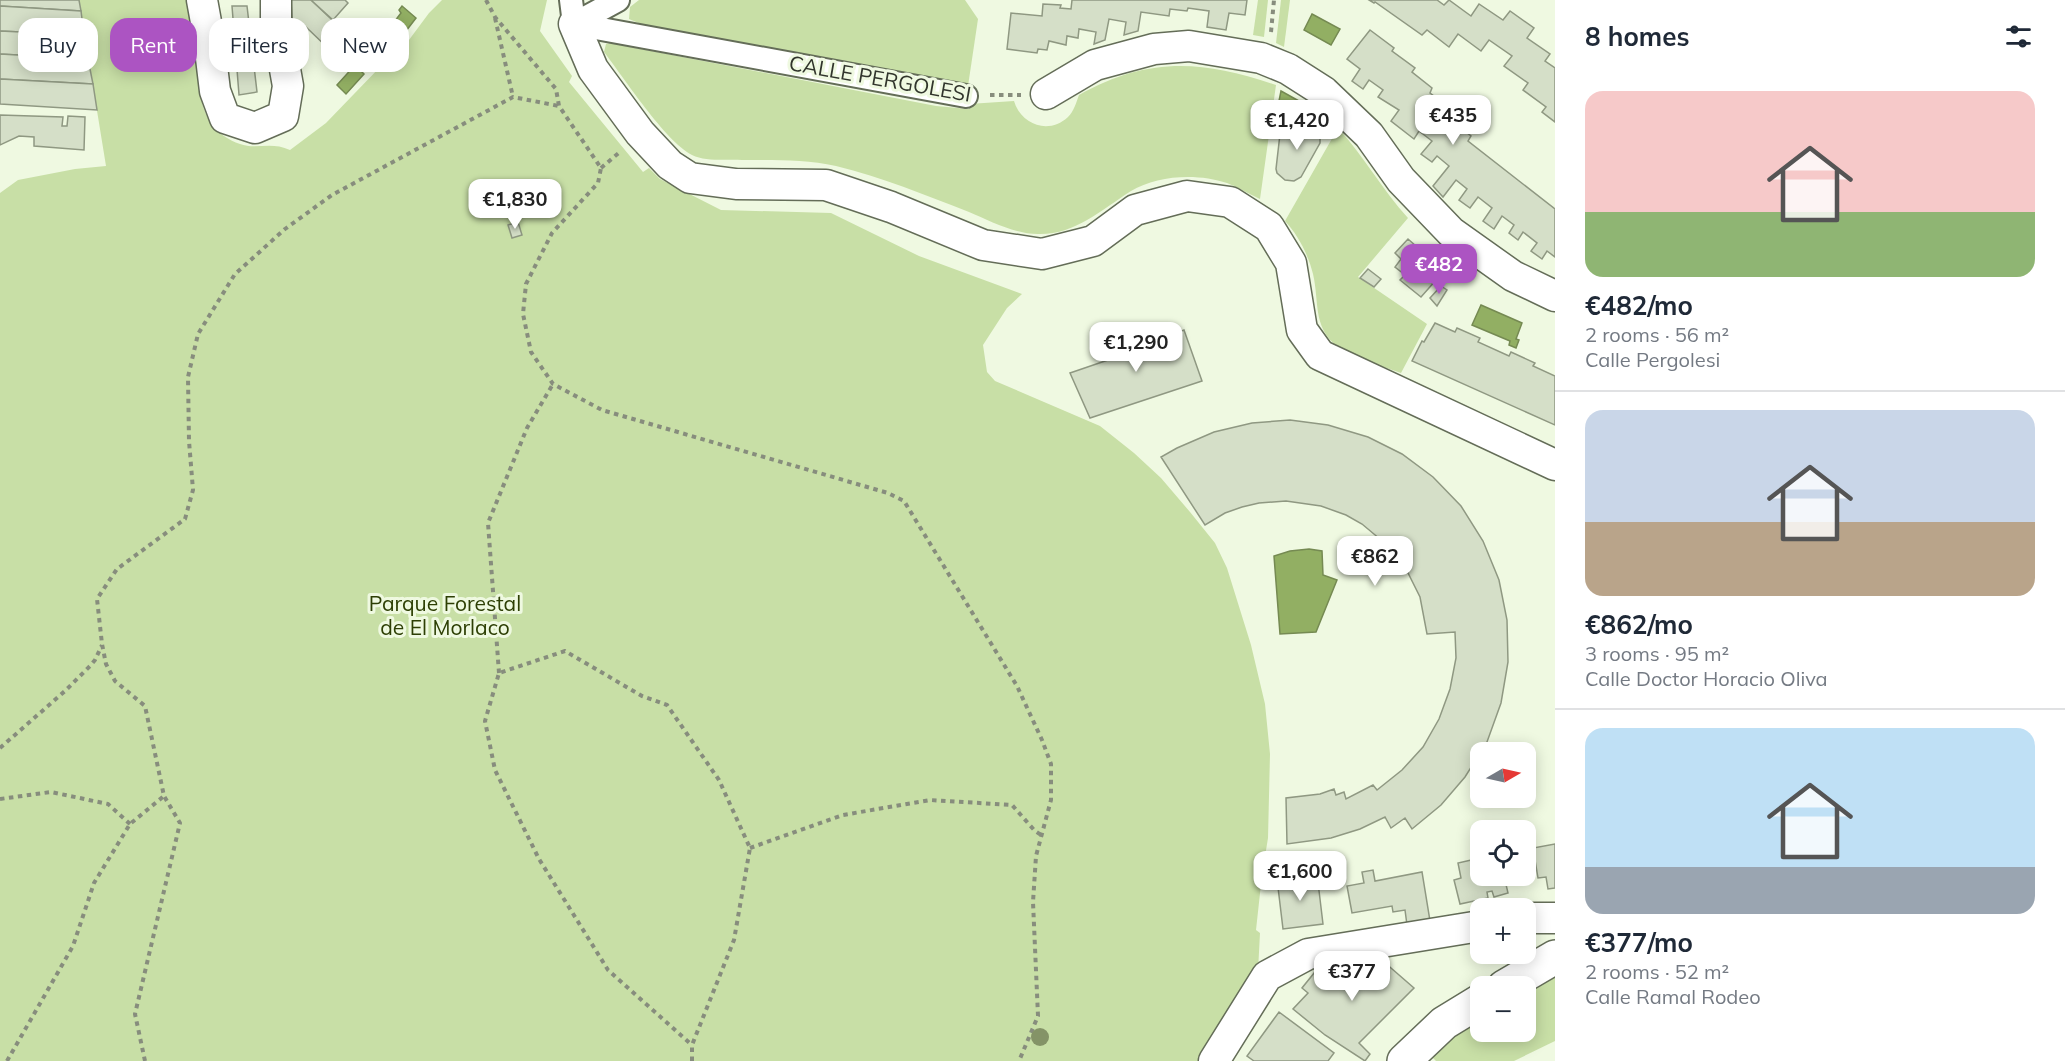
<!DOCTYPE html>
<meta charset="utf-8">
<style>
body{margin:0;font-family:Mulish,sans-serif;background:#f2f2f3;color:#1f2937;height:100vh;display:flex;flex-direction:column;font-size:22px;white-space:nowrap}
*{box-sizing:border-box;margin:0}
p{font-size:20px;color:#747a83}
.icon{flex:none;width:33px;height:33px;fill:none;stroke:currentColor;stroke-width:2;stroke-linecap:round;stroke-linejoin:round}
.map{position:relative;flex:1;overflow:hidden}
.details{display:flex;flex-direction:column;background:#fff;width:510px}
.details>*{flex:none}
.hud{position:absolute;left:18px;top:18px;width:570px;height:54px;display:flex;gap:12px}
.needle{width:39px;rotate:81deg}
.controls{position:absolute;left:1470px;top:742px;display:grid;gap:12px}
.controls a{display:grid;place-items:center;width:66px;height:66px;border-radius:12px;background:#fff;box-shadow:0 3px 15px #0003;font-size:30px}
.price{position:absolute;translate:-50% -51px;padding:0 14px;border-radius:12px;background:#fff;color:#222;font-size:20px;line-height:39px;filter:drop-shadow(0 2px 3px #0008)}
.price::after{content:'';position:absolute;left:50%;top:36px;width:18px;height:14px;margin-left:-9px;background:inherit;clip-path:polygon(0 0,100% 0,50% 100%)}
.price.active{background:#ac54c2;color:#fff}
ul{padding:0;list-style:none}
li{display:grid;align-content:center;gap:12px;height:318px;padding:0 30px}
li+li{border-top:2px solid #e0e1e3}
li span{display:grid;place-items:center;height:186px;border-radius:18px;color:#555}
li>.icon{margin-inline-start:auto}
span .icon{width:108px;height:108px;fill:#fffc;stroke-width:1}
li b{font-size:26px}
h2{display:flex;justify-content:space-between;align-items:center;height:72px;padding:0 30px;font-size:26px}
.chip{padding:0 21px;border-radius:18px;background:#fff;box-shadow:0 3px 15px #0003;font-size:21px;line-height:54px}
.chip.active{background:#ac54c2;color:#fff}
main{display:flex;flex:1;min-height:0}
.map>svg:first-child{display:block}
.green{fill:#c8dfa6}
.water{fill:#92af63;stroke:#758a52;stroke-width:1.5}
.building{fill:#d5dfc8;stroke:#8f9882;stroke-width:1.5}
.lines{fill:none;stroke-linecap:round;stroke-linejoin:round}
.pedestrian-casing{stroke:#646d58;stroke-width:26}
.minor-casing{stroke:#646d58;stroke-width:33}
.tertiary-casing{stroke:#646d58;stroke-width:36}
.path{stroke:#878d7d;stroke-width:4;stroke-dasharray:4.5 4.5;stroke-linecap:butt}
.pedestrian{stroke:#fff;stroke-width:22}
.minor{stroke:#fff;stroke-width:30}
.tertiary{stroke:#fff;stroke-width:33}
.tree{fill:#849367}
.labels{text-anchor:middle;stroke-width:6;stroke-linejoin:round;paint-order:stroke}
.street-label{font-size:21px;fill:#31352c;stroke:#eff9e1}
.park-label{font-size:21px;fill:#2d3f04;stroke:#eff9e1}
</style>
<main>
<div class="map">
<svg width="1555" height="1061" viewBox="0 0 1555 1061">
<rect width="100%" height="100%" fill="#eff9e1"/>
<!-- green -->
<g class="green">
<path d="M79 0H188C191 15 196 31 197 46 199 85 195 128 240 144 256 150 271 141 290 150L326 123 381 66 384 68 406 44 429 13 442 0H547L540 31 572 76 569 82 643 172 649 168 660 179 721 210 831 213 919 256 1022 294 1007 308 983 345 987 372 995 381 1100 426 1134 453 1161 478 1190 512 1215 543 1227 568 1251 645 1265 704 1270 754 1268 838 1262 875 1256 930 1260 933 1258 971 1200 1061H0V193L18 180 75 169 106 166Z"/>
<polygon points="639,0 965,0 978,19 968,86 942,85 641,24 629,19 630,7"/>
<polygon points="1258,0 1268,0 1264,37 1253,35"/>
<polygon points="1281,0 1290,0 1284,47 1276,43"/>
<path d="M610 43 936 106 969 109V104L1014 101C1021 125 1049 135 1068 117 1074 111 1076 103 1079 95 1148 56 1203 60 1276 85L1260 199C1249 194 1238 187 1227 183 1198 173 1157 175 1131 191 1101 210 1075 235 1038 234 1015 234 990 221 969 212 925 195 882 177 836 166 805 159 773 160 742 160 727 159 706 162 692 155 665 141 624 78 604 52L606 44Z"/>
<path d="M1338 128C1364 156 1382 190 1408 218L1358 277 1427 324 1401 373C1382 366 1362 360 1345 351 1311 333 1320 303 1313 274 1308 254 1298 235 1285 221Z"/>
<polygon points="1555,976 1555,1041 1514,1061 1436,1061 1432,1057 1460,1025 1480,1015 1480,1032 1526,1032 1526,993"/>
</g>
<!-- water -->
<g class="water">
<polygon points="402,6 416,18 403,35 391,26 401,13 399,10"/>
<polygon points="1312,14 1340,29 1331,45 1304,30"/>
<polygon points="385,32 398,44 398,47 382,60 370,49"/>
<polygon points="355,65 364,74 346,94 337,85"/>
<path d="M1281 91 1299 101C1299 112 1294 122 1283 125L1281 133 1273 131Z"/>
<polygon points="1481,305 1522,323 1516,339 1519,340 1516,348 1509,345 1510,341 1472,325"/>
<polygon points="1309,549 1322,551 1323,575 1337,580 1316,632 1280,634 1274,556 1290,551"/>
</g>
<!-- building -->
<g class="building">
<polygon points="0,0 79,0 81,11 0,6"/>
<polygon points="291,0 311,0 348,35 332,52 306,27 293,29"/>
<polygon points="311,0 345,0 348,3 333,20"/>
<polygon points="1072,0 1247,0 1245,15 1229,13 1226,30 1207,27 1209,11 1188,8 1187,11 1170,9 1169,16 1141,12 1138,31 1124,35 1126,22 1109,19 1105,40 1094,44 1096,32 1079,29 1078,38 1067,36 1066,45 1049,41 1047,50 1038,49 1037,53 1007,49 1011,13 1042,16 1043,4 1061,5 1060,8 1071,9"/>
<polygon points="1369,0 1437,0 1444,5 1449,0 1471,16 1479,4 1503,20 1510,11 1534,28 1527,38 1550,54 1545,61 1555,68 1555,122 1542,112 1546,107 1523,90 1528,83 1504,66 1512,56 1489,40 1481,51 1458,34 1449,47 1427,30 1422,35 1375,2 1374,3"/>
<polygon points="0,6 81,11 84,35 0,31"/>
<polygon points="232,6 247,6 257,92 239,95"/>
<polygon points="1370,30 1394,48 1392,51 1415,68 1412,72 1432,88 1430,93 1454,111 1448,118 1471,136 1468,141 1555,209 1555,257 1547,251 1542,259 1531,251 1537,243 1523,232 1518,240 1509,233 1514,225 1502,216 1494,229 1483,221 1492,208 1478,197 1470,208 1459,200 1467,189 1456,180 1443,197 1433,186 1449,166 1437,156 1432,162 1421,154 1432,141 1419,131 1414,139 1391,121 1399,110 1378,97 1383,90 1369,80 1363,89 1352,81 1360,69 1347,59"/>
<polygon points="0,31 84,35 88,59 0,54"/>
<polygon points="0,54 88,59 93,84 0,79"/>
<polygon points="0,79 93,84 97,110 0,104"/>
<polygon points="0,115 63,117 62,126 67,126 68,116 85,117 84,150 34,146 34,137 19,136 0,145"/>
<polygon points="1304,123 1311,123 1320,131 1320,143 1301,177 1294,181 1285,180 1277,173 1276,169 1280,134 1291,135 1298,126"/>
<polygon points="518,222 522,235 512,238 508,225"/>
<polygon points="1408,239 1424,253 1427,251 1435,259 1433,262 1444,271 1421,297 1400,280 1405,275 1395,267 1401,259 1395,253"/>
<polygon points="1368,269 1381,279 1374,287 1360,278"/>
<polygon points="1441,286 1447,290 1437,306 1430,298"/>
<polygon points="1435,323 1455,332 1457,328 1480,338 1478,342 1509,356 1511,352 1535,363 1533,366 1555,376 1555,425 1412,361 1422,341 1424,342"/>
<polygon points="1184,330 1202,381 1090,418 1070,373 1108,360 1103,345 1132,334 1137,349"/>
<polygon points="1290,420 1328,425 1368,437 1402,454 1433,477 1461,506 1483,541 1499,580 1507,620 1508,662 1501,703 1487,742 1465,777 1441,805 1412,829 1405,818 1391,828 1385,817 1360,829 1331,838 1287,844 1286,798 1320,794 1334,789 1336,795 1344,792 1346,799 1373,785 1377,790 1402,770 1423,747 1439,719 1450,689 1456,658 1455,632 1427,634 1420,597 1407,571 1387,545 1362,524 1346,515 1321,506 1286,501 1259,503 1242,507 1225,513 1205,525 1161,457 1177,448 1214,432 1252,423"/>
<polygon points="1555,844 1555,888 1548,889 1546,877 1538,878 1533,848"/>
<polygon points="1480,858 1480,876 1504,876 1508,893 1494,897 1492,891 1487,892 1488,898 1460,904 1454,880 1461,878 1458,863"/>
<polygon points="1373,870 1375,881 1422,872 1430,921 1407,925 1405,910 1393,912 1392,906 1352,913 1347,886 1364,883 1362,872"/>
<polygon points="1317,874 1323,924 1283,929 1277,879"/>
<polygon points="1376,955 1414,988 1359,1043 1370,1054 1365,1061 1325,1035 1293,1009 1308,993 1302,988 1323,962 1334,974 1341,968 1347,974 1356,965 1369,967"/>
<polygon points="1279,1012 1334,1053 1328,1061 1254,1061 1247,1056"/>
</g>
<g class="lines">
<defs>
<g id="pedestrian">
<polyline points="571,0 574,24"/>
<polyline points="574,24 966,96"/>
<polyline points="574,24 618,0"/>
</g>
<g id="minor">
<polyline points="202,0 208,33 215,91 225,118 255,128 283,116 288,86 276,19 276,0"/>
<polyline points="574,24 593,69 640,133 670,165 690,178 736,184 826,185 891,207 983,245 1042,254 1093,241 1135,210 1187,196 1230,202 1269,227 1291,263 1302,330 1320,355 1555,465"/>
<polyline points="1046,94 1095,65 1154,49 1189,46 1261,58 1288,69 1324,92 1369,135 1401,180 1451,232 1513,276 1555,296"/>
<polyline points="1526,918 1555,918"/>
<polyline points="1214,1061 1267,976 1308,954 1480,926"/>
</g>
<g id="tertiary">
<polyline points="1504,987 1555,957"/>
<polyline points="1404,1061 1444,1023 1480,1001"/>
</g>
</defs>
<!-- pedestrian casing -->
<use href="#pedestrian" class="pedestrian-casing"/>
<!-- minor casing -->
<use href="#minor" class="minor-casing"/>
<!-- tertiary casing -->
<use href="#tertiary" class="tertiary-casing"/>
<!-- path -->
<g class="path">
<polyline points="486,0 495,17 556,89 559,106 601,168 598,183 552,233 526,284 523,314 531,352 553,384 602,410 888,493 904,501 1017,686 1042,740 1051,764 1051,800 1036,856 1033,902 1038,1016 1019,1061"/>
<polyline points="495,18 513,97"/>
<polyline points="1271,32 1274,0"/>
<polyline points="990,95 1021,95"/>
<polyline points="601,168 621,151"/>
<polyline points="499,673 488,523 527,428 553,384"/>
<polyline points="0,748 65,691 90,666 95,660 102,645"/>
<polyline points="0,799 51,792 108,804 130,824"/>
<polyline points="750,848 843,815 930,800 1012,805 1035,831 1041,835"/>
<polyline points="7,1061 73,946 94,883 130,824 164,796"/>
<polyline points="145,1061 135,1014 180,823 164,796 145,706 115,681 106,664 102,644 97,599 117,569 185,519 193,490 189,441 188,377 198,334 235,274 285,229 332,195 513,97 559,106"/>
<polyline points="692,1061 692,1045 734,940 750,848 719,780 667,705 642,696 565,651 499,673 485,721 495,770 539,859 608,970 692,1045"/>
</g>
<!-- pedestrian -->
<use href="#pedestrian" class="pedestrian"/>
<!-- minor -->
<use href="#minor" class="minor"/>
<!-- tertiary -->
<use href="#tertiary" class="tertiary"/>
</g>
<!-- trees -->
<circle class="tree" cx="1040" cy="1037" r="9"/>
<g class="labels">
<!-- street labels -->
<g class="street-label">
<text transform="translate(880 79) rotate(10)" y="7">CALLE PERGOLESI</text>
</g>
<!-- park labels -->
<g class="park-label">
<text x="445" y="611">Parque Forestal<tspan x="445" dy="24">de El Morlaco</tspan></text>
</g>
</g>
</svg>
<div class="controls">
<a><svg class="needle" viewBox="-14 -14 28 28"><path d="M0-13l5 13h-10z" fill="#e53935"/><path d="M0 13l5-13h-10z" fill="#747a83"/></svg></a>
<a><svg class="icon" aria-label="locate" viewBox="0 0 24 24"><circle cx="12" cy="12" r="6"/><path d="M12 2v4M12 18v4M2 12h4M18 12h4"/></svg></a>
<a>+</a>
<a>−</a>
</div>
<b class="price" style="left:1453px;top:146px">€435</b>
<b class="price" style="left:1297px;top:151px">€1,420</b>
<b class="price" style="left:515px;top:230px">€1,830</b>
<b class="price active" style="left:1439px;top:295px">€482</b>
<b class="price" style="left:1136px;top:373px">€1,290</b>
<b class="price" style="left:1375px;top:587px">€862</b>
<b class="price" style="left:1300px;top:902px">€1,600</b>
<b class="price" style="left:1352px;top:1002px">€377</b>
<div class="hud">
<a class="chip">Buy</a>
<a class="chip active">Rent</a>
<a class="chip">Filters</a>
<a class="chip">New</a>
</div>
</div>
<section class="details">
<h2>8 homes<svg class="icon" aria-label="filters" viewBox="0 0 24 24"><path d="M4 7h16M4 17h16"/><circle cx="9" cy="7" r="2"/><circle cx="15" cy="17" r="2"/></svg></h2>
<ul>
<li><span style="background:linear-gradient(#f6c9c9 65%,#8fb573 0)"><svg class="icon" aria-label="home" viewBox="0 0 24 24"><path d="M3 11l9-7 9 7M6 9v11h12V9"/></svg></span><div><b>€482/mo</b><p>2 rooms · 56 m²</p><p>Calle Pergolesi</p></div></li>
<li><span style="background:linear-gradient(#c9d6e8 60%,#b9a48a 0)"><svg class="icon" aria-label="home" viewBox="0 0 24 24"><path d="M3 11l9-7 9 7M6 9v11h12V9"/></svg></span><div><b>€862/mo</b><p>3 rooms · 95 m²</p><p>Calle Doctor Horacio Oliva</p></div></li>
<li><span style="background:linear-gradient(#bfe0f5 75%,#9aa5b1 0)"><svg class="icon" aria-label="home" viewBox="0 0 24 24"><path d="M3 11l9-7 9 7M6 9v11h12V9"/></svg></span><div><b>€377/mo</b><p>2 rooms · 52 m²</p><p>Calle Ramal Rodeo</p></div></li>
</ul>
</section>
</main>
